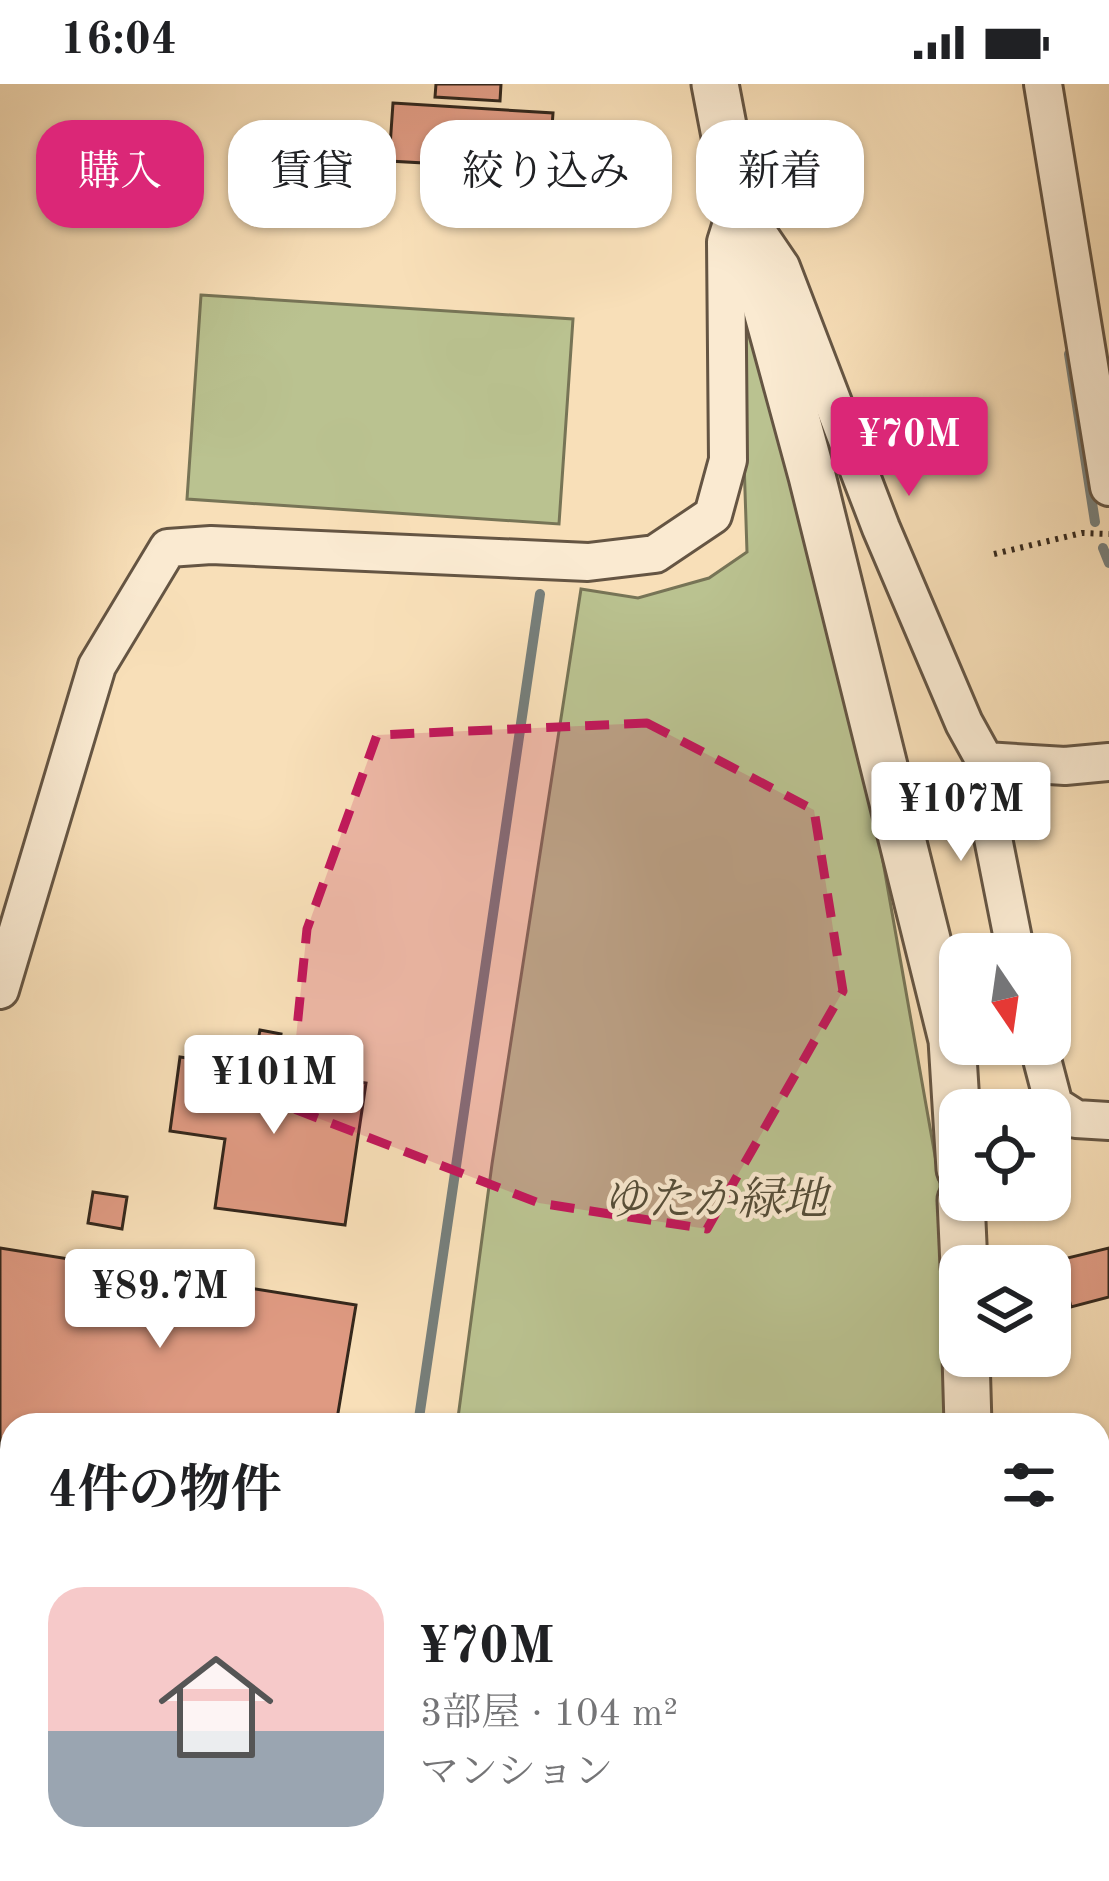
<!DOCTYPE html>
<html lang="ja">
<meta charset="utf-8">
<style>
body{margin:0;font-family:"Old Standard TT","Noto Serif JP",serif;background:#f2f2f2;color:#202124;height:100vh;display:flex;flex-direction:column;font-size:45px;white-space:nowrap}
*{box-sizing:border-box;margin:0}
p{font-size:39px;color:#757577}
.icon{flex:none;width:66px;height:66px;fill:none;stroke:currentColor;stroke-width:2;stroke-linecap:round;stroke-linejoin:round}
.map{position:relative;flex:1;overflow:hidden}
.details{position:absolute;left:0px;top:1329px;width:1110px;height:468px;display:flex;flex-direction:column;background:#fff;border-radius:36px 36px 0 0;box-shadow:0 3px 9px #0004}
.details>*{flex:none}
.guide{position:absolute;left:36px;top:36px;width:1038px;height:108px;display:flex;gap:24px}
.needle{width:78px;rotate:167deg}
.fabs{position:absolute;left:939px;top:849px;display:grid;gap:24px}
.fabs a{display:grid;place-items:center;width:132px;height:132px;border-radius:24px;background:#fff;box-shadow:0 3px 9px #0004;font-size:60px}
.price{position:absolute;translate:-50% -102px;padding:0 27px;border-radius:12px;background:#fff;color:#222;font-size:39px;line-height:78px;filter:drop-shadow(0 3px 6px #0008)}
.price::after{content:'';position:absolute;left:50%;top:72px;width:36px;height:27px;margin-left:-18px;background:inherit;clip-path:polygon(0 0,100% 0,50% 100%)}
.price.active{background:#db2777;color:#fff}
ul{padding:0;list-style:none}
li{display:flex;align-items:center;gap:36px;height:300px;padding:0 48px}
li span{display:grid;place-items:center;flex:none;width:336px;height:240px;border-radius:36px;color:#555}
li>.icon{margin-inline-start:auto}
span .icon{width:144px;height:144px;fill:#fffc;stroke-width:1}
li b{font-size:51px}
h2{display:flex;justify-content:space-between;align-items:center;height:144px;padding:0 48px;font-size:51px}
.tag{padding:0 42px;border-radius:36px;background:#fff;box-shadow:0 3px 9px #0004;font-size:42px;line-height:108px}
.tag.active{background:#db2777;color:#fff}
.status{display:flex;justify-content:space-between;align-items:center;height:84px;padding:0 60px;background:#fff;direction:ltr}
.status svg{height:33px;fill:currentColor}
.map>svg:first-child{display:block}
.green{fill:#bac290;stroke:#777456;stroke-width:3}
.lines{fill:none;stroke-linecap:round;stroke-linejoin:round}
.stream{stroke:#777f7b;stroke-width:10}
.building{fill:#df9a82;stroke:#34271c;stroke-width:3}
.service-casing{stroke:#655543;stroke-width:24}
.minor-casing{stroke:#655543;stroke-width:42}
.tertiary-casing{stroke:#655543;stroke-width:51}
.path{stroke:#34271c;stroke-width:6;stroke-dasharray:3 6;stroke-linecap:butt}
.service{stroke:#faead1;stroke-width:18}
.minor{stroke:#faead1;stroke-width:36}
.tertiary{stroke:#faead1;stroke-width:45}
.marked{fill:#c2185b;fill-opacity:0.2;stroke:#c2185b;stroke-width:9;stroke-dasharray:24 15;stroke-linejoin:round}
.labels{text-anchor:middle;stroke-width:9;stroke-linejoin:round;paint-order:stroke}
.park-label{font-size:45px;font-style:italic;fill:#564e39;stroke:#faead1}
</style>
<div class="status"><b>16:04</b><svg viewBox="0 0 49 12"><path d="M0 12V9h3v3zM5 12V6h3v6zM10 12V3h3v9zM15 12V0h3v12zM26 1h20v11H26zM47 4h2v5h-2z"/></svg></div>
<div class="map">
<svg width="1109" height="1797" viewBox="0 0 1109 1797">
<rect width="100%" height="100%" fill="#f8dfb8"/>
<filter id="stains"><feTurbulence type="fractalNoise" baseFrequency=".00167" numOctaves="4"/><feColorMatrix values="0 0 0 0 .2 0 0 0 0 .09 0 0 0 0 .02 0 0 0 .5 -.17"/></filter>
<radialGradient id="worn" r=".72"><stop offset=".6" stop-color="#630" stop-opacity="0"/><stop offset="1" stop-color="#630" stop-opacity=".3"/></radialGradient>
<!-- green -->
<g class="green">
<polygon points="745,202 879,755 940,1100 946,1341 457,1341 492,1080 581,505 638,514 709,494 747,468 743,345"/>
<polygon points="201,211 573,235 559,440 187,415"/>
</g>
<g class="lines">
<!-- stream -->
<g class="stream">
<polyline points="1069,270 1095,438"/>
<polyline points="1103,464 1109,479"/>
<polyline points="418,1341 540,510"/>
<polyline points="549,1797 551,1785"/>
</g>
</g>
<!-- building -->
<g class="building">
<polygon points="436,0 501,0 500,17 435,13"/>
<polygon points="393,19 553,29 549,86 389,77"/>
<polygon points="260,946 281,950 276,982 254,978"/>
<polygon points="180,973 366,999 345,1141 215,1124 225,1055 170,1047"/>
<polygon points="93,1108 127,1113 122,1145 88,1139"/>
<polygon points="0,1164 356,1221 336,1341 12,1341 12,1407 0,1405"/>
<polygon points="1109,1164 1109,1213 1071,1223 1059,1176"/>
</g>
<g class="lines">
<defs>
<polyline id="service" points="0,1472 12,1473"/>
<g id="minor">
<polyline points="1043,0 1109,403"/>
<polyline points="749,136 781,183 881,444 964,639 985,677 1065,682 1109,678"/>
<polyline points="985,677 993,754 1016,870"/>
<polyline points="0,906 97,582 168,464 211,461 588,478 655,470 713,431 728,376 726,158 738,120"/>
<polyline points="1038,960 1054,1021 1076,1035 1109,1037"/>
</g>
<g id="tertiary">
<polyline points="715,0 738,120 812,392 952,956 960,1085"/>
<polyline points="961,1116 964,1182"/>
<polyline points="966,1272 968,1341"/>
<polyline points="1098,1731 1109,1753"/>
<polyline points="1009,1785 1011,1797"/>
</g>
</defs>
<!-- service casing -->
<use href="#service" class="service-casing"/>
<!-- minor casing -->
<use href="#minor" class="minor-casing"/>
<!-- tertiary casing -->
<use href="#tertiary" class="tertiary-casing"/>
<!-- path -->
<polyline class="path" points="994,470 1082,449 1109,450"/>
<!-- service -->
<use href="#service" class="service"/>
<!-- minor -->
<use href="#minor" class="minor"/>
<!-- tertiary -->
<use href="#tertiary" class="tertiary"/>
</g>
<!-- marked area -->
<path class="marked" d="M647 639 814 726 843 907 707 1145 539 1119 289 1023 307 845 377 651Z"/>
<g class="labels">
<!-- park labels -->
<g class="park-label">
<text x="715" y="1130">ゆたか緑地</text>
</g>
</g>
<rect width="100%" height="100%" filter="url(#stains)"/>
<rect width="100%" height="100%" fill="url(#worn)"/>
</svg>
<div class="fabs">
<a><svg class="needle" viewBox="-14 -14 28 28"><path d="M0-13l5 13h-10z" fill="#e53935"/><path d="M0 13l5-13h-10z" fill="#757577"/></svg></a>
<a><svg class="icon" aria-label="locate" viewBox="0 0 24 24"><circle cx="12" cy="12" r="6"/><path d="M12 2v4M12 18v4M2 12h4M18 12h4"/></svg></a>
<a><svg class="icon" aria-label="layers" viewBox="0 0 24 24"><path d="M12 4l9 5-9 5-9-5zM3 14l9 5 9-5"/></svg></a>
</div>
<b class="price active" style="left:909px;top:415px">¥70M</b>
<b class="price" style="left:961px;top:780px">¥107M</b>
<b class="price" style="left:274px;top:1053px">¥101M</b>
<b class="price" style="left:160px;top:1267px">¥89.7M</b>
<div class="guide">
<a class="tag active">購入</a>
<a class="tag">賃貸</a>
<a class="tag">絞り込み</a>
<a class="tag">新着</a>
</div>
<section class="details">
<h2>4件の物件<svg class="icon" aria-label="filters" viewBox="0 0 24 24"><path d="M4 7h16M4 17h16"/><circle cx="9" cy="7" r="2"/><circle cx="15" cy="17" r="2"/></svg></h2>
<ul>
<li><span style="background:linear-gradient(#f6c9c9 60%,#9aa5b1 0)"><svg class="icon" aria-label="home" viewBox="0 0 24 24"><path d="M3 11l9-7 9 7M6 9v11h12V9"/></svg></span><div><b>¥70M</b><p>3部屋 · 104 m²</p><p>マンション</p></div></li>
</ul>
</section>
</div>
